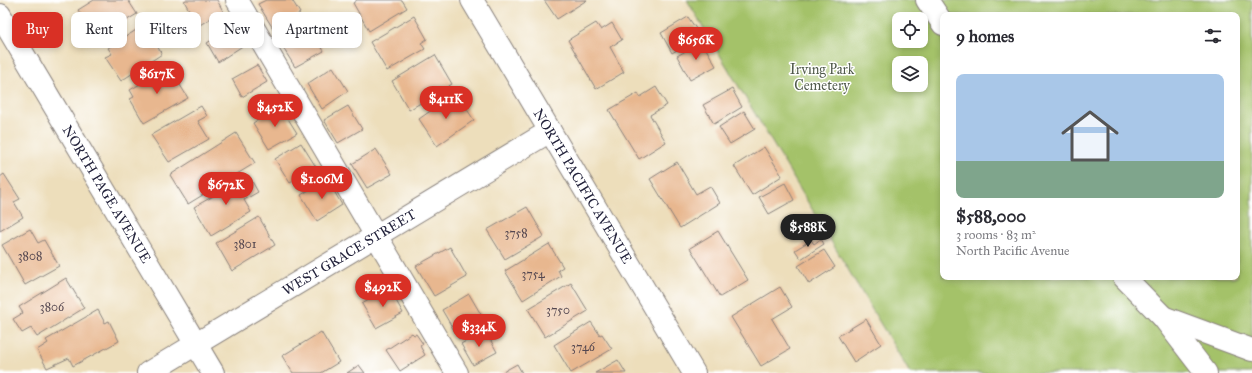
<!DOCTYPE html>
<meta charset="utf-8">
<style>
body{margin:0;font-family:"IM FELL Great Primer",serif;background:#f7f7f7;color:#2b2b33;height:100vh;display:flex;flex-direction:column;font-size:15px;white-space:nowrap}
*{box-sizing:border-box;margin:0}
p{font-size:13px;color:#7c7c81}
.icon{flex:none;width:22px;height:22px;fill:none;stroke:currentColor;stroke-width:2;stroke-linecap:round;stroke-linejoin:round}
.map{position:relative;flex:1;overflow:hidden}
.details{position:absolute;left:940px;top:12px;width:300px;height:268px;display:flex;flex-direction:column;background:#fff;border-radius:8px;box-shadow:0 2px 6px #0003}
.details>*{flex:none}
.top-card{position:absolute;left:12px;top:12px;width:380px;height:36px;display:flex;gap:8px}
.buttons{position:absolute;left:892px;top:12px;display:grid;gap:8px}
.buttons a{display:grid;place-items:center;width:36px;height:36px;border-radius:8px;background:#fff;box-shadow:0 2px 6px #0003;font-size:20px}
.price{position:absolute;translate:-50% -34px;padding:0 9px;border-radius:14px;background:#d93025;color:#fff;font-size:13px;line-height:26px;filter:drop-shadow(0 1px 2px #0008)}
.price::after{content:'';position:absolute;left:50%;top:24px;width:12px;height:9px;margin-left:-6px;background:inherit;clip-path:polygon(0 0,100% 0,50% 100%)}
.price.selected{background:#222;color:#fff}
ul{padding:0;list-style:none}
li{display:grid;align-content:center;gap:8px;height:212px;padding:0 16px}
li span{display:grid;place-items:center;height:124px;border-radius:8px;color:#555}
li>.icon{margin-inline-start:auto}
span .icon{width:72px;height:72px;fill:#fffc;stroke-width:1}
li b{font-size:17px}
h2{display:flex;justify-content:space-between;align-items:center;height:48px;padding:0 16px;font-size:17px}
.pill{padding:0 14px;border-radius:8px;background:#fff;box-shadow:0 2px 6px #0003;font-size:14px;line-height:36px}
.pill.selected{background:#d93025;color:#fff}
.map>svg:first-child{display:block}
.green{fill:#a4c269;stroke:#637252;fill-rule:evenodd}
.building{fill:#e8b78f}
.lines{fill:none;stroke-linecap:round;stroke-linejoin:round}
.minor-casing{stroke:#88807b;stroke-width:24}
.minor{stroke:#fff;stroke-width:22}
.labels{text-anchor:middle;stroke-width:3;stroke-linejoin:round;paint-order:stroke}
.number-label{font-size:12px;fill:#544750}
.park-label{font-size:14px;fill:#505a4b;stroke:#fff}
.street-label{font-size:14px;fill:#22223b;stroke:#fff}
</style>
<div class="map">
<svg width="1252" height="373" viewBox="0 0 1252 373">
<rect width="100%" height="100%" fill="#fff"/>
<filter id="ink" filterUnits="userSpaceOnUse"><feTurbulence type="fractalNoise" baseFrequency=".025" numOctaves="2"/><feDisplacementMap in="SourceGraphic" scale="8" xChannelSelector="R" yChannelSelector="G"/><feConvolveMatrix kernelMatrix="1 2 1 2 8 2 1 2 1" color-interpolation-filters="sRGB"/></filter>
<filter id="wash" filterUnits="userSpaceOnUse"><feTurbulence type="fractalNoise" baseFrequency=".012" numOctaves="4" result="noise"/><feDisplacementMap in="SourceGraphic" scale="16" xChannelSelector="R" yChannelSelector="G"/><feGaussianBlur stdDeviation="0.9" result="paint"/><feColorMatrix in="noise" values="0 0 0 0 0 0 0 0 0 0 0 0 0 0 0 0 0 1.4 0 .05"/><feComposite in="paint" operator="in"/></filter>
<g filter="url(#wash)">
<rect width="100%" height="100%" fill="#eddebb"/>
<!-- green -->
<path class="green" d="M687 0H1252V373H910ZM943 15H1237V277H943ZM899 19H921V41H899ZM899 63H921V85H899Z"/>
<g id="blocks">
<!-- building -->
<g class="building">
<polygon points="94,0 128,0 137,14 96,39 78,10"/>
<polygon points="186,0 217,0 223,11 198,26 184,1"/>
<polygon points="266,0 292,0 300,13 274,30 258,4"/>
<polygon points="357,0 402,0 407,8 369,31 353,3"/>
<polygon points="544,0 587,0 557,19"/>
<polygon points="414,16 427,39 421,43 425,49 387,71 370,42"/>
<polygon points="688,17 701,36 672,53 661,33"/>
<polygon points="596,23 601,30 612,23 622,40 610,47 624,72 596,89 568,40"/>
<polygon points="144,25 162,54 121,81 105,57 112,54 108,48"/>
<polygon points="308,25 324,51 295,67 280,43"/>
<polygon points="233,27 244,45 218,62 207,43"/>
<polygon points="702,42 716,66 690,80 677,56"/>
<polygon points="435,55 452,84 409,110 392,81"/>
<polygon points="257,65 267,82 242,97 232,79"/>
<polygon points="169,67 188,98 144,123 130,99 134,97 130,90"/>
<polygon points="333,67 348,91 322,109 307,84"/>
<polygon points="656,87 667,105 650,115 666,142 639,159 609,110 638,93 640,97"/>
<polygon points="732,89 742,107 714,124 703,105"/>
<polygon points="456,93 474,120 437,146 419,119"/>
<polygon points="201,106 207,116 198,121 209,139 169,162 151,135"/>
<polygon points="280,106 297,133 269,149 253,123"/>
<polygon points="348,106 362,129 338,143 324,120"/>
<polygon points="744,111 755,129 730,144 719,127"/>
<polygon points="236,133 255,163 188,204 170,175"/>
<polygon points="301,143 316,167 290,183 275,159"/>
<polygon points="764,147 782,176 752,195 734,166"/>
<polygon points="376,149 392,174 367,188 352,164"/>
<polygon points="677,162 696,194 710,186 720,203 680,228 650,179"/>
<polygon points="4,174 20,199 14,202 23,217 0,231 0,177"/>
<polygon points="249,176 258,192 244,200 251,212 211,236 194,207"/>
<polygon points="327,179 342,205 317,221 301,195"/>
<polygon points="785,183 794,200 769,214 759,197"/>
<polygon points="527,207 544,236 505,259 487,230"/>
<polygon points="259,217 275,245 232,271 216,243"/>
<polygon points="30,229 38,243 44,240 59,266 25,285 2,245"/>
<polygon points="718,231 748,280 720,297 690,248"/>
<polygon points="821,239 824,244 801,259 795,250 811,240 814,244"/>
<polygon points="549,244 563,267 558,270 561,276 523,300 505,271"/>
<polygon points="450,247 467,277 434,296 416,266"/>
<polygon points="824,250 835,267 809,284 798,266"/>
<polygon points="66,278 84,308 37,337 31,328 22,333 13,319 23,313 19,307"/>
<polygon points="571,283 588,311 545,337 528,309"/>
<polygon points="780,287 792,307 772,319 790,349 761,366 731,317"/>
<polygon points="389,288 403,313 376,328 362,304"/>
<polygon points="469,294 486,323 459,339 442,310"/>
<polygon points="98,310 105,323 109,321 119,341 73,366 69,358 47,368 37,350 48,343 46,340"/>
<polygon points="866,319 881,344 854,362 838,336"/>
<polygon points="591,322 600,335 602,334 612,349 571,373 554,345"/>
<polygon points="485,330 497,352 473,365 461,344"/>
<polygon points="321,332 339,362 321,373 293,373 282,356"/>
<polygon points="412,333 414,335 416,334 423,344 420,346 425,355 400,371 386,350"/>
<polygon points="618,360 626,373 595,373"/>
<polygon points="517,364 522,373 501,373"/>
<polygon points="359,365 365,373 347,373"/>
</g>
</g>
</g>
<g filter="url(#ink)">
<use href="#blocks" fill-opacity="0" stroke="#88807b" stroke-width="1"/>
<g class="lines">
<defs>
<g id="minor">
<polyline points="237,0 457,373"/>
<polyline points="472,0 694,373"/>
<polyline points="927,0 943,24"/>
<polyline points="0,15 213,373"/>
<polyline points="1124,277 1163,317 1206,373"/>
<polyline points="1163,317 1252,350"/>
<polyline points="148,373 550,131"/>
</g>
</defs>
<!-- minor casing -->
<use href="#minor" class="minor-casing"/>
<!-- minor -->
<use href="#minor" class="minor"/>
</g>
</g>
<g class="labels">
<!-- number labels -->
<g class="number-label">
<text x="516" y="237">3758</text>
<text x="245" y="248">3801</text>
<text x="30" y="260">3808</text>
<text x="533" y="278">3754</text>
<text x="52" y="311">3806</text>
<text x="558" y="314">3750</text>
<text x="583" y="351">3746</text>
</g>
<!-- park labels -->
<g class="park-label">
<text x="822" y="74">Irving Park<tspan x="822" dy="16">Cemetery</tspan></text>
</g>
<!-- street labels -->
<g class="street-label">
<text transform="translate(583 186) rotate(59)" y="5">NORTH PACIFIC AVENUE</text>
<text transform="translate(107 194) rotate(59)" y="5">NORTH PAGE AVENUE</text>
<text transform="translate(349 252) rotate(-31)" y="5">WEST GRACE STREET</text>
</g>
</g>
</svg>
<div class="buttons">
<a><svg class="icon" aria-label="locate" viewBox="0 0 24 24"><circle cx="12" cy="12" r="6"/><path d="M12 2v4M12 18v4M2 12h4M18 12h4"/></svg></a>
<a><svg class="icon" aria-label="layers" viewBox="0 0 24 24"><path d="M12 4l9 5-9 5-9-5zM3 14l9 5 9-5"/></svg></a>
</div>
<b class="price" style="left:696px;top:61px">$656K</b>
<b class="price" style="left:157px;top:95px">$617K</b>
<b class="price" style="left:446px;top:120px">$411K</b>
<b class="price" style="left:275px;top:128px">$452K</b>
<b class="price" style="left:322px;top:200px">$1.06M</b>
<b class="price" style="left:226px;top:206px">$672K</b>
<b class="price selected" style="left:808px;top:248px">$588K</b>
<b class="price" style="left:383px;top:308px">$492K</b>
<b class="price" style="left:479px;top:348px">$334K</b>
<div class="top-card">
<a class="pill selected">Buy</a>
<a class="pill">Rent</a>
<a class="pill">Filters</a>
<a class="pill">New</a>
<a class="pill">Apartment</a>
</div>
<section class="details">
<h2>9 homes<svg class="icon" aria-label="filters" viewBox="0 0 24 24"><path d="M4 7h16M4 17h16"/><circle cx="9" cy="7" r="2"/><circle cx="15" cy="17" r="2"/></svg></h2>
<ul>
<li><span style="background:linear-gradient(#a9c7e8 70%,#7fa58c 0)"><svg class="icon" aria-label="home" viewBox="0 0 24 24"><path d="M3 11l9-7 9 7M6 9v11h12V9"/></svg></span><div><b>$588,000</b><p>3 rooms · 83 m²</p><p>North Pacific Avenue</p></div></li>
</ul>
</section>
</div>
